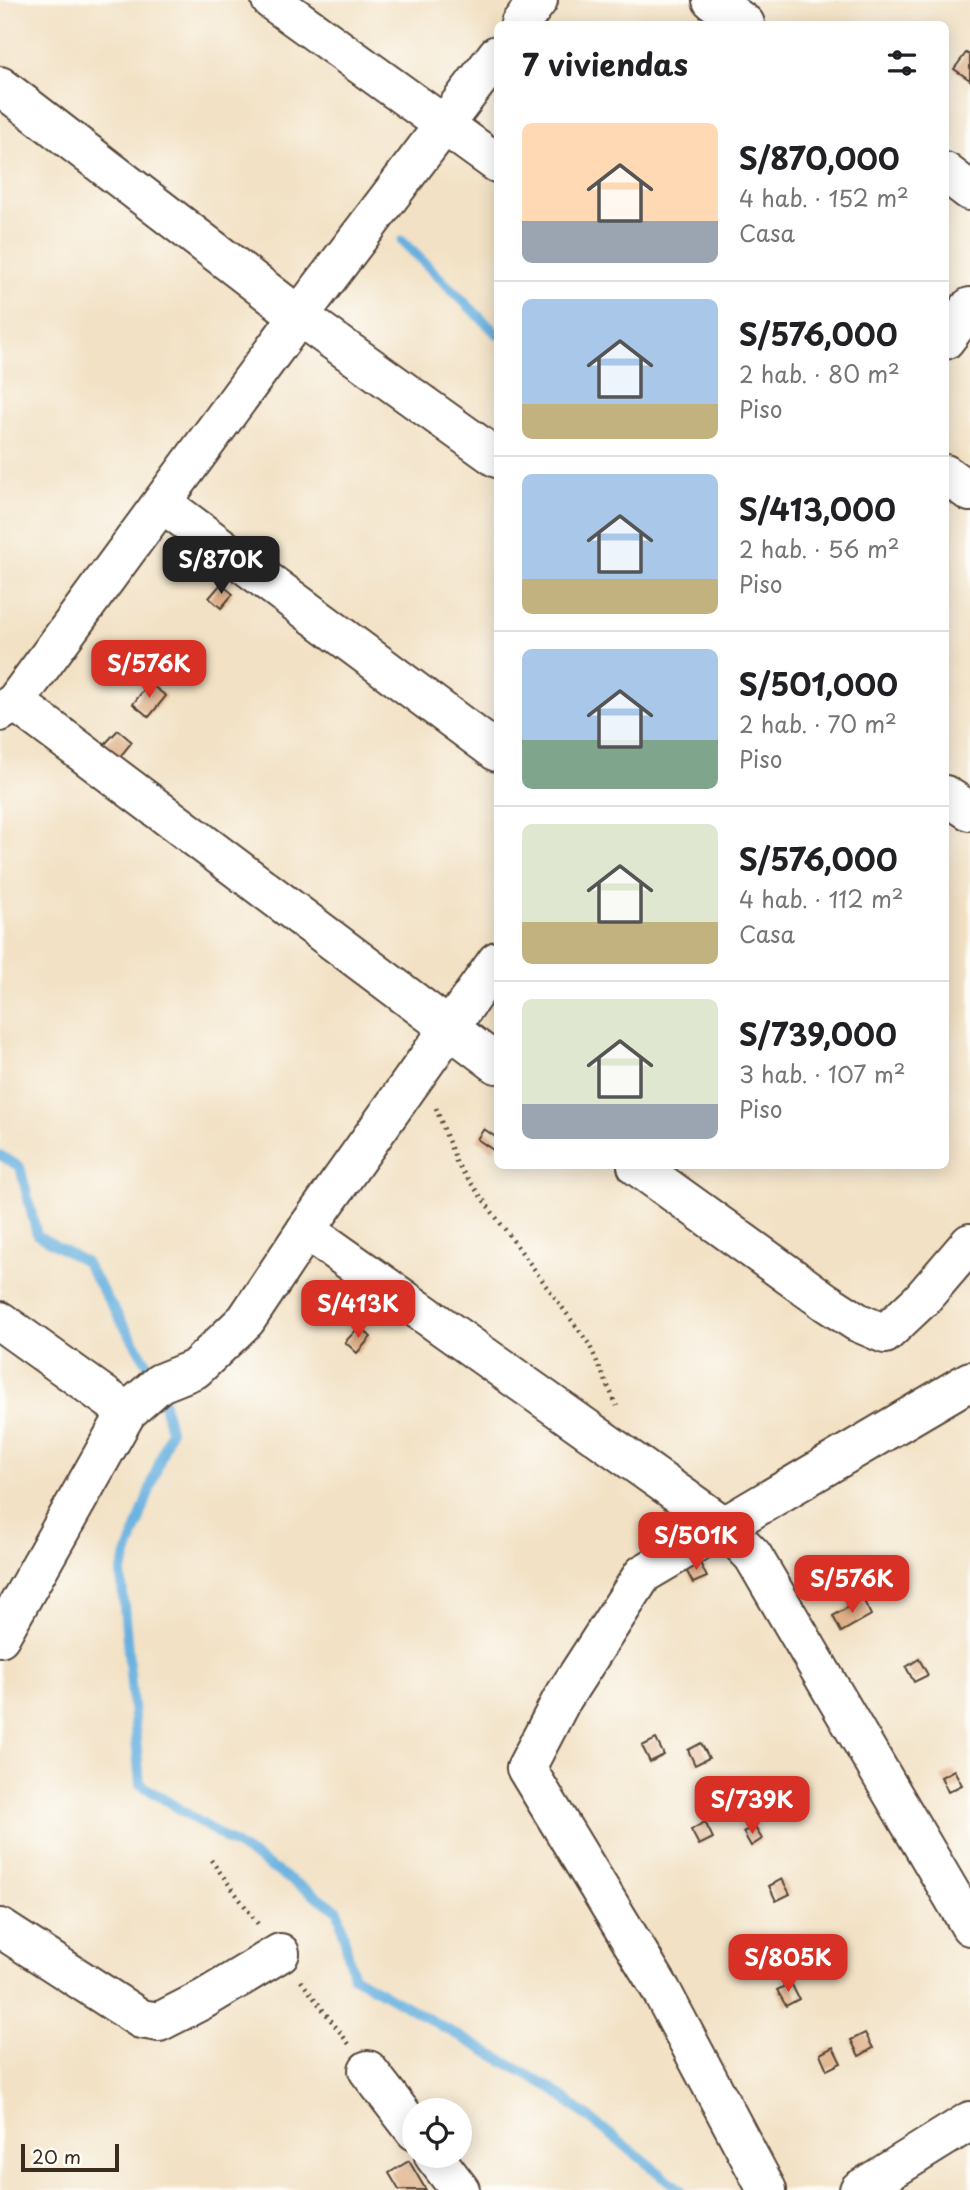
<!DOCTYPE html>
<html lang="es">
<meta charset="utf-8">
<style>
body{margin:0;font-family:"Playpen Sans",sans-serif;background:#f2f2f2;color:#202124;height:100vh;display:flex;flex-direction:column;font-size:26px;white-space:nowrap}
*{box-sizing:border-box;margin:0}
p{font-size:23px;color:#757577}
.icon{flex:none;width:38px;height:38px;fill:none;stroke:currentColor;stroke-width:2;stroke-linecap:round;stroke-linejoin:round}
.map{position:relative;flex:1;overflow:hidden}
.drawer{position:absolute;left:494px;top:21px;width:455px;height:1148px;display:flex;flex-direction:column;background:#fff;border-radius:10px;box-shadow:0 4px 18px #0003}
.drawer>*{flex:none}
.buttons{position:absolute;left:402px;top:2098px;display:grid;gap:14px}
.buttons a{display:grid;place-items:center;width:70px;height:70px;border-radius:50%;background:#fff;box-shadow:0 4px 18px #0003;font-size:35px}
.scale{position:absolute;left:21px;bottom:18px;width:98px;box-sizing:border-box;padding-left:7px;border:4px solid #3b2a1e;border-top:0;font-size:19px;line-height:24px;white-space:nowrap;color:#3b2a1e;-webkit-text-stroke:5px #fdfcf7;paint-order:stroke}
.price{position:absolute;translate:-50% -60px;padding:0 16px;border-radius:14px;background:#d93025;color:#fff;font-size:23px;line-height:46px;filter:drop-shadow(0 2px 4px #0008)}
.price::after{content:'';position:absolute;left:50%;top:42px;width:21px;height:16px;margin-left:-10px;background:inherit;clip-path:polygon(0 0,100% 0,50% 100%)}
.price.active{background:#222;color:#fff}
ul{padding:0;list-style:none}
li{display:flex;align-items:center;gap:21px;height:175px;padding:0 28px}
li+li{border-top:2px solid #e0e0e0}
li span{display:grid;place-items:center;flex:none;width:196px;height:140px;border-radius:10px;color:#555}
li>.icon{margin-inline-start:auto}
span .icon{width:84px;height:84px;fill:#fffc;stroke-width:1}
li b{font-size:30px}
h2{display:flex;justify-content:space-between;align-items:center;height:84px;padding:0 28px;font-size:30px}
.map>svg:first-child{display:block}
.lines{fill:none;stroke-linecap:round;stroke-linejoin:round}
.stream{stroke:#67b0df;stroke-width:10}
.building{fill:#dfaf86}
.street-casing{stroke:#564537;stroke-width:42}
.path{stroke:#564537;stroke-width:4.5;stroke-dasharray:2 5;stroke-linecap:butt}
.street{stroke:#fff;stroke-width:38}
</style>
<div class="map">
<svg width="970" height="2190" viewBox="0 0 970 2190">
<rect width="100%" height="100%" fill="#fdfcf7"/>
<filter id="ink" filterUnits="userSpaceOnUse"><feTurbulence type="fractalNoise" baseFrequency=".0143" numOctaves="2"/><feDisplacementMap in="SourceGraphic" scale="14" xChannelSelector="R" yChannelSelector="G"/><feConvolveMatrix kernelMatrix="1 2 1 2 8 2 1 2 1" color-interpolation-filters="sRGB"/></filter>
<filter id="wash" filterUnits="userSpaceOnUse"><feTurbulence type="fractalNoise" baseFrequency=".00686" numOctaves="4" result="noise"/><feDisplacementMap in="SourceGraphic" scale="28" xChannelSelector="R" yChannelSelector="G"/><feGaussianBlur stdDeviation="1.57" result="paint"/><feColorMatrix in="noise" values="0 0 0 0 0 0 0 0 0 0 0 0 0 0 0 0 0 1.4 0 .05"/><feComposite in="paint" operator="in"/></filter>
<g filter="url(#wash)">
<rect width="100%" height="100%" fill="#f2e1c4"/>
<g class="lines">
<!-- stream -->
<g class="stream">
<polyline points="402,241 497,334"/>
<polyline points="0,1155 20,1167 37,1235 85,1262 156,1378"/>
<polyline points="162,1395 170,1431 121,1573 140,1784 338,1910 353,1976 551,2088 681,2190"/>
</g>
</g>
<g id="blocks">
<!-- building -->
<g class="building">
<polygon points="966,53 970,55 970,80 954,69"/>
<polygon points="221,584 233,594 221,608 209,598"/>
<polygon points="149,683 166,696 149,717 133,704"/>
<polygon points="118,730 132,742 119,758 104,745"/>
<polygon points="484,1129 497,1138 497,1145 493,1150 477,1139"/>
<polygon points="360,1326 371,1337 357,1353 345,1342"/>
<polygon points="699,1561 707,1577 693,1583 685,1568"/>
<polygon points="863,1599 871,1615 841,1632 833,1616"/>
<polygon points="919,1659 928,1675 914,1682 906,1667"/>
<polygon points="656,1739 664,1755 650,1762 642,1746"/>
<polygon points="701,1743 709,1758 695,1765 688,1750"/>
<polygon points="954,1770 962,1785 948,1792 941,1777"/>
<polygon points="705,1822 713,1838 699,1845 691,1830"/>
<polygon points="754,1826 762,1839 751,1846 743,1832"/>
<polygon points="782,1879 790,1894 776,1901 769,1886"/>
<polygon points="819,1950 827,1966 813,1973 805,1957"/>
<polygon points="791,1983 799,1999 786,2006 777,1990"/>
<polygon points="865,2033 873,2048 859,2056 851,2040"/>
<polygon points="833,2047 841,2063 827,2070 820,2054"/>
<polygon points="409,2161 426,2190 399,2190 389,2173"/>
</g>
</g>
</g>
<g filter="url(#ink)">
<use href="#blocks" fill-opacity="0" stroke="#564537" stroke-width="2"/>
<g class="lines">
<defs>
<g id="street">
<polyline points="271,0 497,163"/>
<polyline points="712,0 745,24"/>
<polyline points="520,24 538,0"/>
<polyline points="0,86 299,316 497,458"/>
<polyline points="945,172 970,191"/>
<polyline points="945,340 970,307"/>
<polyline points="945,474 970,492"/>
<polyline points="162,503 497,752"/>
<polyline points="15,702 497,1064"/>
<polyline points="0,712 15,702 299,316 497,55"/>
<polyline points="945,795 970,811"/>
<polyline points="637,1166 826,1302 857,1322 885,1334 921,1300 970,1243"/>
<polyline points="306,1230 724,1526 753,1556 970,1926"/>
<polyline points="0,1321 127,1412"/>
<polyline points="0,1637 127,1412 160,1383 195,1369 246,1320 306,1230 497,961"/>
<polyline points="0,1928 141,2019 159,2022 204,1999 280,1953"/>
<polyline points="368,2070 415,2131"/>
<polyline points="434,2156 460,2190"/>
<polyline points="767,2190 661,1990 526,1768 561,1701 643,1574 970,1381"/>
<polyline points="859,2190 970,2121"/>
</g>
</defs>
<!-- street casing -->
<use href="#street" class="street-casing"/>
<!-- path -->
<g class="path">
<polyline points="436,1108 457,1164 589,1344 617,1406"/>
<polyline points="211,1860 258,1924"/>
<polyline points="301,1981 349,2044"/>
</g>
<!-- street -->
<use href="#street" class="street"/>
</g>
</g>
</svg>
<div class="buttons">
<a><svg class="icon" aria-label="locate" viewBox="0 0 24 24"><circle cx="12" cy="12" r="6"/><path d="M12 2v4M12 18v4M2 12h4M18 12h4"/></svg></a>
</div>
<div class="scale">20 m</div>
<b class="price active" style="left:221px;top:596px">S/870K</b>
<b class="price" style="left:149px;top:700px">S/576K</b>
<b class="price" style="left:358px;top:1340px">S/413K</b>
<b class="price" style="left:696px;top:1572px">S/501K</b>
<b class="price" style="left:852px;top:1615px">S/576K</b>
<b class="price" style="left:752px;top:1836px">S/739K</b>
<b class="price" style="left:788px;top:1994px">S/805K</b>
<section class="drawer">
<h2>7 viviendas<svg class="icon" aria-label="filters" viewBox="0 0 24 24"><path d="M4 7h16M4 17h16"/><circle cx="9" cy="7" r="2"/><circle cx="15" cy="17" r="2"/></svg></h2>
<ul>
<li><span style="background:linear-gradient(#ffd9b3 70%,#9aa5b1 0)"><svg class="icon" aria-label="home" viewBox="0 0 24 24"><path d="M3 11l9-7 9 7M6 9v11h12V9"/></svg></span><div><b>S/870,000</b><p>4 hab. · 152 m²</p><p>Casa</p></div></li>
<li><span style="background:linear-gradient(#a9c7e8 75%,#c2b280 0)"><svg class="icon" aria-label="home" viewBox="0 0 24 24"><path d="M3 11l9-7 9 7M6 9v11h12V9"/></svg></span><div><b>S/576,000</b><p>2 hab. · 80 m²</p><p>Piso</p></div></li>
<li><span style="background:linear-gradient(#a9c7e8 75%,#c2b280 0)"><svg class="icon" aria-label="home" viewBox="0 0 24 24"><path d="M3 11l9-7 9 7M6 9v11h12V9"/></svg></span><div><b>S/413,000</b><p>2 hab. · 56 m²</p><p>Piso</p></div></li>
<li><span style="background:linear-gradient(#a9c7e8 65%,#7fa58c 0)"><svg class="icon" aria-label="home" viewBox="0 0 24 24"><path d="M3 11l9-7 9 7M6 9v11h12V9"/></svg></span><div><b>S/501,000</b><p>2 hab. · 70 m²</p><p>Piso</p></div></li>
<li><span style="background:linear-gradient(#dfe7d0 70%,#c2b280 0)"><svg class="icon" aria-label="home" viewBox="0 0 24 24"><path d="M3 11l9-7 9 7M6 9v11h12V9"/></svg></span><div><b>S/576,000</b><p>4 hab. · 112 m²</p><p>Casa</p></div></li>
<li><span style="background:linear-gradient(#dfe7d0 75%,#9aa5b1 0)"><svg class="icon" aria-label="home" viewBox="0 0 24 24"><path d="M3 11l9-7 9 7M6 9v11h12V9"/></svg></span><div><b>S/739,000</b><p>3 hab. · 107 m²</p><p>Piso</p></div></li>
</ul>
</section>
</div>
